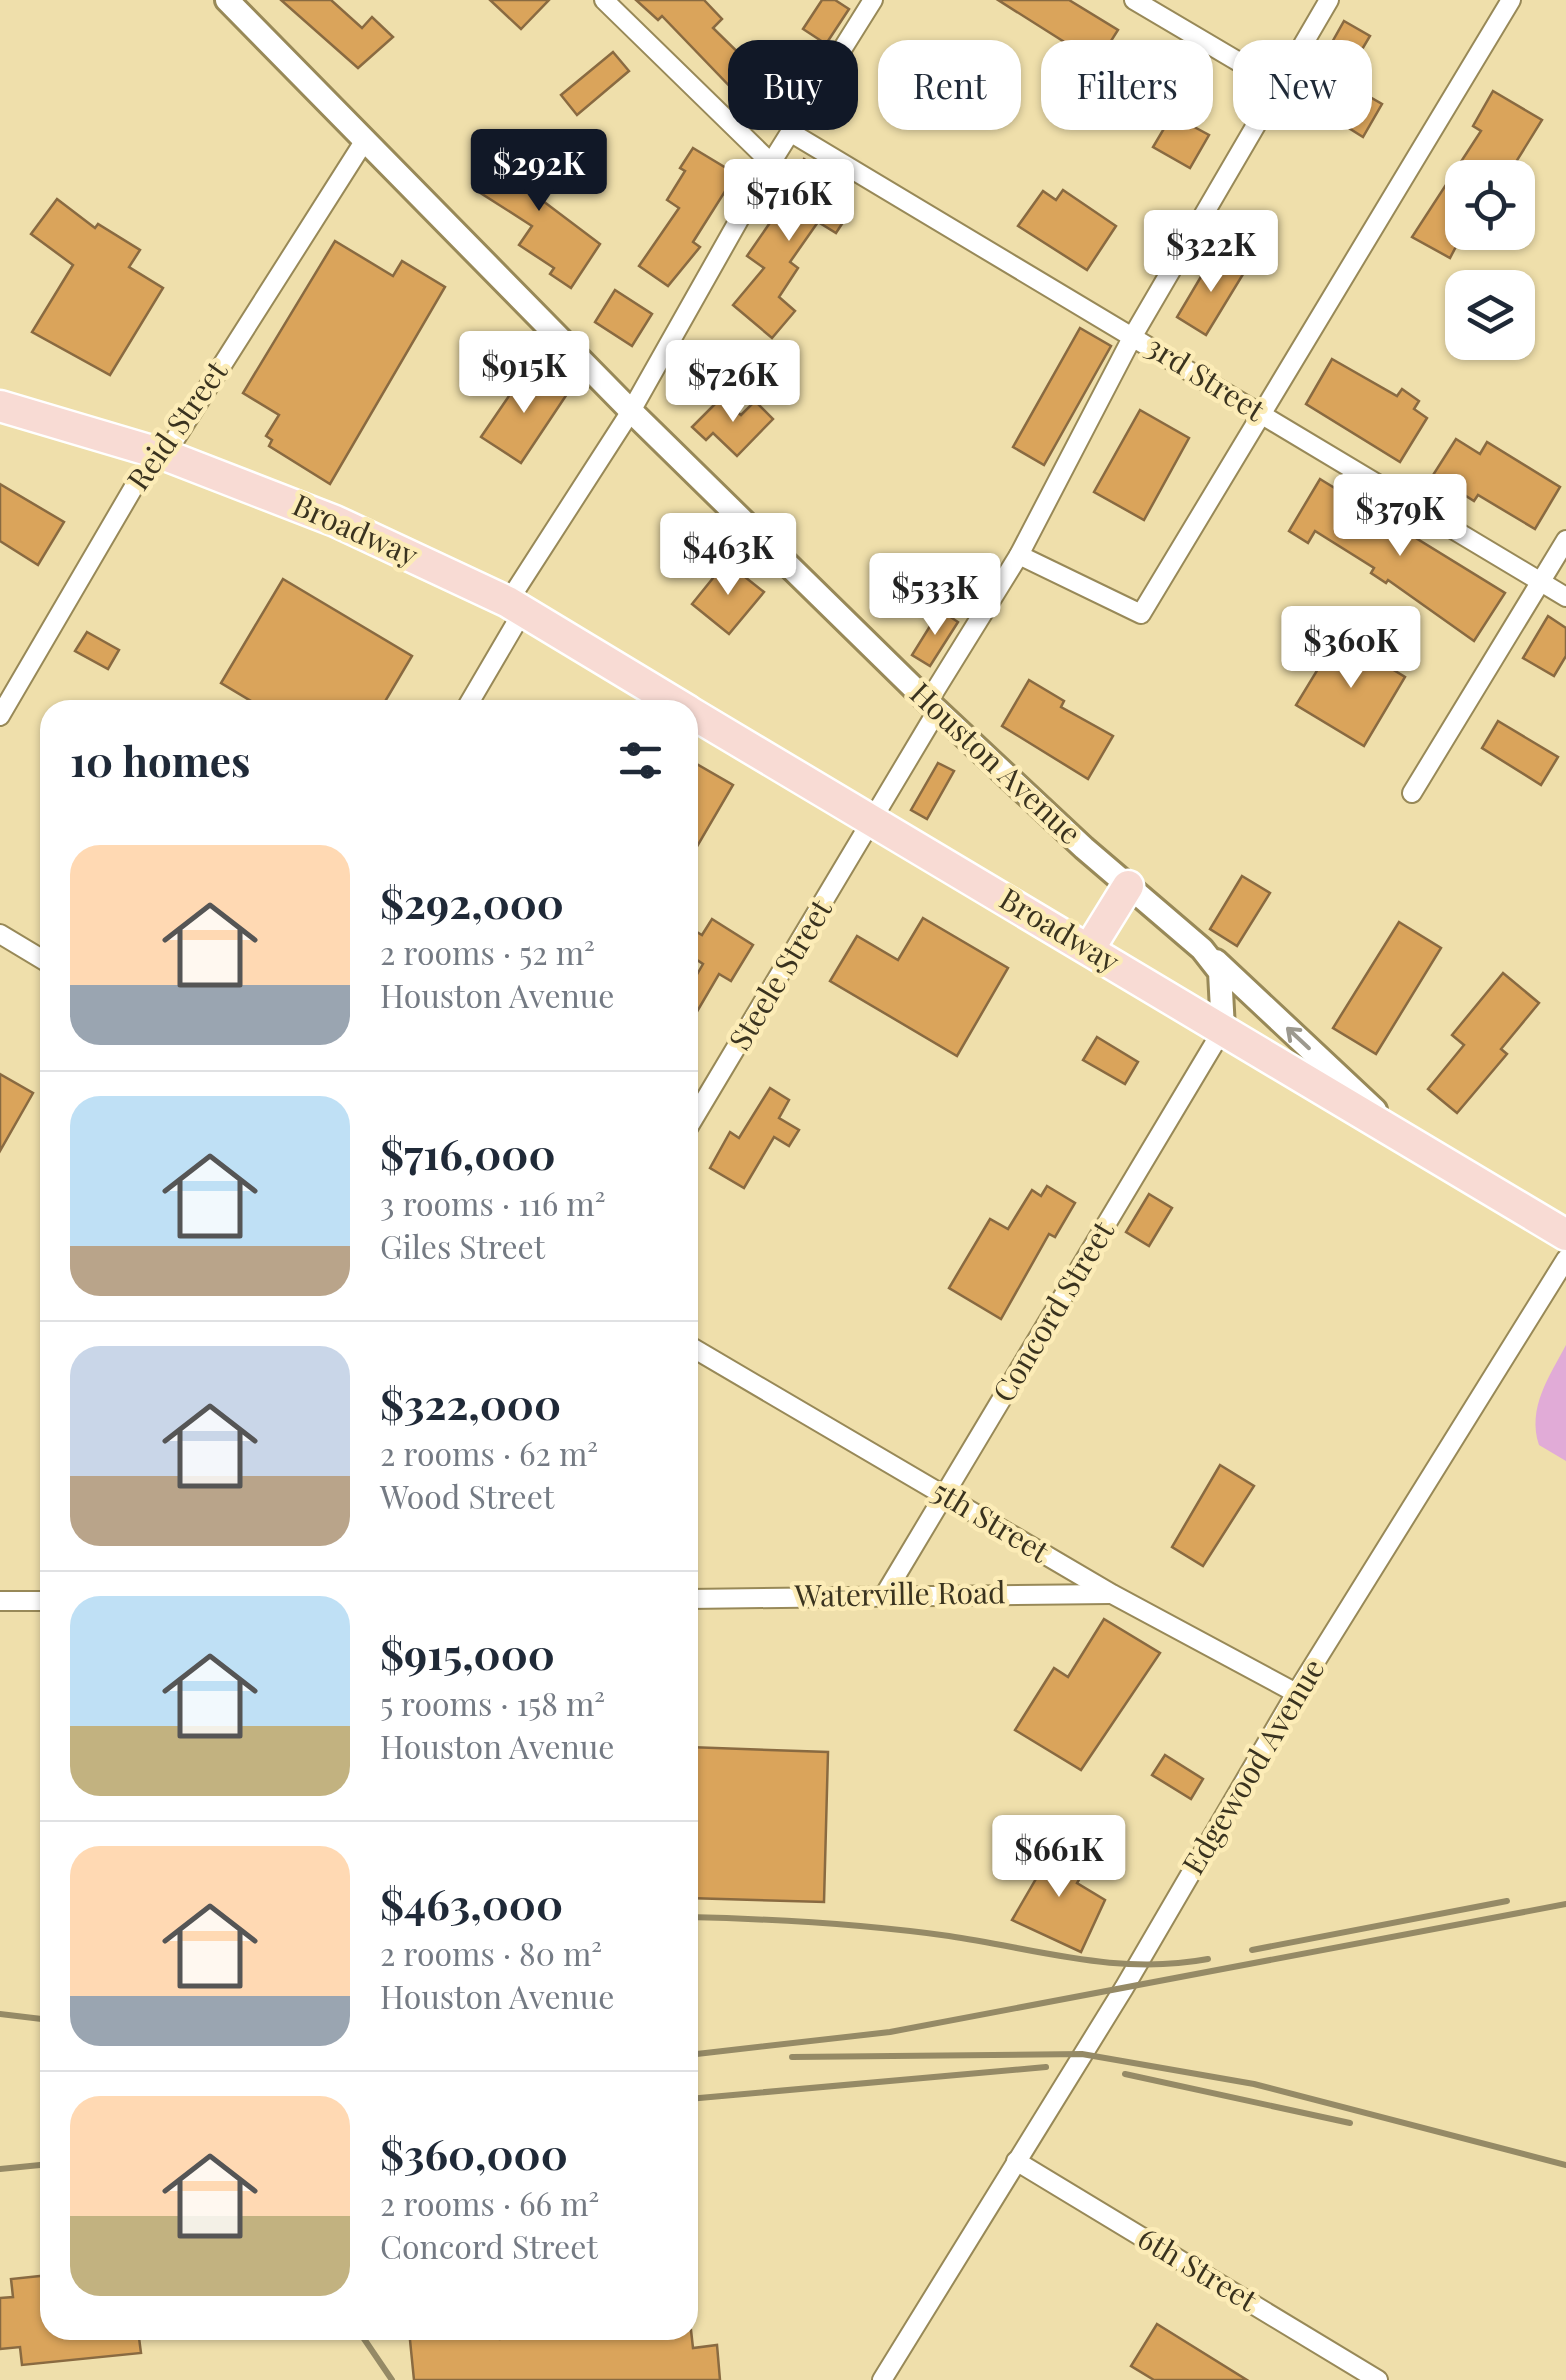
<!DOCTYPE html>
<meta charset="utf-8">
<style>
body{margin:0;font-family:"Playfair Display",serif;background:#f2f2f3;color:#1f2937;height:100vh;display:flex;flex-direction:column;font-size:38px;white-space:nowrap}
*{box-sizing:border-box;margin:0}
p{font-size:32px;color:#747a83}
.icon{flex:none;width:55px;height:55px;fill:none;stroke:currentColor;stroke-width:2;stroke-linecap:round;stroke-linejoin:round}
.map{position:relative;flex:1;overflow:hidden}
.panel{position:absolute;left:40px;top:700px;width:658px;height:1640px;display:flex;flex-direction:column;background:#fff;border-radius:30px;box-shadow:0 2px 8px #0004}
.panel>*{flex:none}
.top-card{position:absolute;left:728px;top:40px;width:688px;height:90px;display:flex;gap:20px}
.fabs{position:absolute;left:1445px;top:160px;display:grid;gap:20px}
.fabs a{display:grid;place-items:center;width:90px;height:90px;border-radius:20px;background:#fff;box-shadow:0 2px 8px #0004;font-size:50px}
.price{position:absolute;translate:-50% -85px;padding:0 22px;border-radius:10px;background:#fff;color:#222;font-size:32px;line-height:65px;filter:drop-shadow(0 2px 5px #0008)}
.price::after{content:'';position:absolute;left:50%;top:60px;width:30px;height:22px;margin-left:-15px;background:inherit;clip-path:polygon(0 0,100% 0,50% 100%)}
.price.selected{background:#111827;color:#fff}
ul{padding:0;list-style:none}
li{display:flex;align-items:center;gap:30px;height:250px;padding:0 30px}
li+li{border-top:2px solid #e0e1e3}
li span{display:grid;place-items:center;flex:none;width:280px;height:200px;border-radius:30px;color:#555}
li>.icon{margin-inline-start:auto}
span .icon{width:120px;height:120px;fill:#fffc;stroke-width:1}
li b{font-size:42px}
h2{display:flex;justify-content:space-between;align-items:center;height:120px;padding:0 30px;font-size:42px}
.tag{padding:0 35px;border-radius:30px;background:#fff;box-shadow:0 2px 8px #0004;font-size:35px;line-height:90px}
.tag.selected{background:#111827;color:#fff}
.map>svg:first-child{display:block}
.green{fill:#e1abd7}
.building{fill:#daa45b;stroke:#896a41;stroke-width:2.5}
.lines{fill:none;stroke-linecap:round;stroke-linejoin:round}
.minor-casing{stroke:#988958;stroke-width:22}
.tertiary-casing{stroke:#988958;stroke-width:28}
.primary-casing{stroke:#fff;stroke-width:35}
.minor{stroke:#fff;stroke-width:18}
.tertiary{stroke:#fff;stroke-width:22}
.primary{stroke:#f8dbd4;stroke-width:30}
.rail{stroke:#958a66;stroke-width:6}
.oneway{stroke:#9c998f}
.labels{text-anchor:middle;stroke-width:9;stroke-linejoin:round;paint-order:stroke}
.street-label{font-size:30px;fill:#3a331f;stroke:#fcecb7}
</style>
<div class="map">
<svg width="1566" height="2380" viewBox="0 0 1566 2380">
<rect width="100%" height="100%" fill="#efdfab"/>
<!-- green -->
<path class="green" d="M1566 1345V1461L1539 1445C1527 1408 1549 1377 1566 1345Z"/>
<!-- building -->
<g class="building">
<polygon points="281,0 331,0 362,28 372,17 393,37 358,68"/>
<polygon points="490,0 549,0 521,29"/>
<polygon points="636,0 704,0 722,19 713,28 762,76 773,65 778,71 783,66 803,87 765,123 662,16 658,20"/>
<polygon points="822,0 835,0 849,9 826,44 803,29"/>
<polygon points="998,0 1069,0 1118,30 1109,44 1124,53 1109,77 1074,56 1077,50"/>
<polygon points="1344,21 1370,36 1351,68 1326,53"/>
<polygon points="613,52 629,71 577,115 561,95"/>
<polygon points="1493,91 1542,120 1506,178 1462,178 1462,235 1450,258 1412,237 1481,131 1473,126"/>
<polygon points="1363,93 1382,104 1363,137 1344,125"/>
<polygon points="1172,115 1209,135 1190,168 1153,147"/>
<polygon points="512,140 553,167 535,195 600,244 571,288 550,274 554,268 519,245 532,226 479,192"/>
<polygon points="693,148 736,174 693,242 700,247 668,286 639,266 679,208 667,200 685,171 680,168"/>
<polygon points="804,159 845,186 834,203 849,213 836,233 818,222 790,262 798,268 779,297 795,311 772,338 733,305 764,268 747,256 785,201 780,197"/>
<polygon points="1063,190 1116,226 1087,270 1018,226 1043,191 1056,200"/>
<polygon points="57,199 95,228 98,224 140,250 129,267 163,288 110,375 32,332 73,265 31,234"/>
<polygon points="335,241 393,276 402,261 445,287 330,484 269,446 272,440 266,436 279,415 243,393"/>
<polygon points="1212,258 1221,264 1224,259 1245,271 1206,335 1177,317"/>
<polygon points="615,290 652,314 632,346 595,322"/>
<polygon points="1080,328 1111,346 1044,465 1013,447"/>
<polygon points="1332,359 1397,396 1402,389 1419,401 1414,409 1427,418 1400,462 1306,404"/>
<polygon points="528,368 567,394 521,463 481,437"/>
<polygon points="720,399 741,415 755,401 773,419 737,456 713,433 706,440 692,427"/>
<polygon points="1140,410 1189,438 1144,520 1094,492"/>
<polygon points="1456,439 1480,454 1487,442 1560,487 1535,529 1478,495 1474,501 1433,475"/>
<polygon points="1320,479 1505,593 1474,641 1388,580 1386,583 1371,573 1374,568 1315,531 1308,543 1289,531"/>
<polygon points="0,484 64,522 38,565 0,541"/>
<polygon points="726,562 764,592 729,634 692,604"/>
<polygon points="283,579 412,656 380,710 266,710 221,683"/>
<polygon points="940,610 958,622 930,666 912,655"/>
<polygon points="1548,616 1566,628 1566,656 1554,676 1523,658"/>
<polygon points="87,632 119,650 108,669 75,651"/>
<polygon points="1338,636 1405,677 1364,746 1296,705"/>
<polygon points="1029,680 1064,701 1061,707 1113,736 1088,779 1002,726"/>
<polygon points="1498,721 1558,757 1541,785 1482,748"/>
<polygon points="688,759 733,785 688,862"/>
<polygon points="938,763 954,771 927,819 911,810"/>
<polygon points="1242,876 1270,893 1237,946 1210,929"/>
<polygon points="923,918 1008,968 957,1056 830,981 857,936 898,960"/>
<polygon points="712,919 753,945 731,981 719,974 688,1027 688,990 703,964 688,954 688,927 702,935"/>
<polygon points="1399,922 1441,948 1376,1054 1333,1028"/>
<polygon points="1503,973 1539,1003 1501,1049 1507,1054 1457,1113 1428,1089 1464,1045 1452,1035"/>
<polygon points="1097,1037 1138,1062 1125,1084 1083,1060"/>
<polygon points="0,1074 33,1093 0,1151"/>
<polygon points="770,1088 789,1100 779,1118 799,1130 789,1146 774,1137 744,1188 710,1168 730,1132 739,1138"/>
<polygon points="1047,1186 1075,1203 1055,1237 1049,1234 1001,1319 949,1288 990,1219 1008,1229 1032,1190 1041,1196"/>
<polygon points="1149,1194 1172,1208 1149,1246 1126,1232"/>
<polygon points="1220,1465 1254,1486 1203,1566 1172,1547"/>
<polygon points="1104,1619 1160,1653 1081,1770 1015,1730 1054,1668 1068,1677"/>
<polygon points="688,1747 828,1752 824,1902 688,1898"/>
<polygon points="1165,1755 1203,1779 1191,1799 1152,1775"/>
<polygon points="1043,1842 1086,1868 1077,1883 1105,1900 1081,1952 1012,1920 1040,1872 1029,1865"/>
<polygon points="50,2275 50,2330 138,2330 141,2353 22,2365 20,2347 0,2349 0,2298 13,2297 11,2279"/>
<polygon points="1157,2324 1247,2380 1154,2380 1131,2366"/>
<polygon points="409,2330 499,2330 500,2339 595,2330 691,2330 693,2348 717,2345 720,2380 414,2380"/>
</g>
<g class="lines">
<defs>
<g id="minor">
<polyline points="604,0 771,163"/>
<polyline points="1134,0 1278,85"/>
<polyline points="790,132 1566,597"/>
<polyline points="1019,555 1141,614 1511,0"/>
<polyline points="508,602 631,411 771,163 873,0"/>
<polyline points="928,702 1019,555 1134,334 1329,0"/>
<polyline points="465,710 523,611"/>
<polyline points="0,716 135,485 165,455 365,140"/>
<polyline points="1412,793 1566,540"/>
<polyline points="0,934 50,964"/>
<polyline points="688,1128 937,711"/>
<polyline points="688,1345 1112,1594 1296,1693"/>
<polyline points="885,1594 1223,1029"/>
<polyline points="688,1599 1111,1594"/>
<polyline points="0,1601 50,1601"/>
<polyline points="1016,2161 1378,2380"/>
<polyline points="882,2380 1124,1988 1296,1693 1566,1259"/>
</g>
<g id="tertiary">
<polyline points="227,0 631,411 928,702 1084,848 1202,949 1220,972 1223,1029"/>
<polyline points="1216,961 1375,1110"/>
</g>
<g id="primary">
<polyline points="0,406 165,455 335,521 508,602 687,710"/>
<polyline points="688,711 1566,1235"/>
<polyline points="1089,949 1128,886"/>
</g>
</defs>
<!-- minor casing -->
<use href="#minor" class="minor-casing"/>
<!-- tertiary casing -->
<use href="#tertiary" class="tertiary-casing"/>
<!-- primary casing -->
<use href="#primary" class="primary-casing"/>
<!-- minor -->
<use href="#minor" class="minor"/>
<!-- tertiary -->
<use href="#tertiary" class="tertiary"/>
<!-- primary -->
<use href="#primary" class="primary"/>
<!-- rail -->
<g class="rail">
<path d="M688 1917C775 1919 862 1924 949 1936 1037 1949 1117 1976 1208 1959"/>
<polyline points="1252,1950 1507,1901"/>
<polyline points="0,2014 50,2020"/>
<polyline points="688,2055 890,2032 1566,1904"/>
<polyline points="792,2057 1082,2054 1254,2084 1566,2165"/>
<polyline points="1125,2074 1350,2123"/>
<polyline points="688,2099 1046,2067"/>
<polyline points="0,2169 50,2164"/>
<polyline points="358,2330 392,2380"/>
</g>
</g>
<!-- one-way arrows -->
<defs><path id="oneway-shaft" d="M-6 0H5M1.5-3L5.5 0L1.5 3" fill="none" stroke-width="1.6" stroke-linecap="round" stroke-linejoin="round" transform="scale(2.5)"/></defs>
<use class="oneway" href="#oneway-shaft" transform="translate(1298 1038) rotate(-137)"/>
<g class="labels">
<!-- street labels -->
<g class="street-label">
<text transform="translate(1205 379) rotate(32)" y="10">3rd Street</text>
<text transform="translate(178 426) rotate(-55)" y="10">Reid Street</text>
<text transform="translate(355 531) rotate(24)" y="10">Broadway</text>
<text transform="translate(995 764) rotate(43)" y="10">Houston Avenue</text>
<text transform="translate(1059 931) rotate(31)" y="10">Broadway</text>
<text transform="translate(781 975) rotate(-59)" y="10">Steele Street</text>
<text transform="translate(1054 1312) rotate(-59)" y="10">Concord Street</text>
<text transform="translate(990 1522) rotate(31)" y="10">5th Street</text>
<text transform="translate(900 1595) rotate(-1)" y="10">Waterville Road</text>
<text transform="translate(1254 1767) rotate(-59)" y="10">Edgewood Avenue</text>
<text transform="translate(1197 2270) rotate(31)" y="10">6th Street</text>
</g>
</g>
</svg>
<div class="fabs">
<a><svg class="icon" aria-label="locate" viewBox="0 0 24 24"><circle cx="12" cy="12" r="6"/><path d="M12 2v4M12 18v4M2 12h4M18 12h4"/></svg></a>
<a><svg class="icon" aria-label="layers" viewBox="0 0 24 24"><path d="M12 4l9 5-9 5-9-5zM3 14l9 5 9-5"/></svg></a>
</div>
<b class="price selected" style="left:539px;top:214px">$292K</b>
<b class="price" style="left:789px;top:244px">$716K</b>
<b class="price" style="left:1211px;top:295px">$322K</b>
<b class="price" style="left:524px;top:416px">$915K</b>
<b class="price" style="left:733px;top:425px">$726K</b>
<b class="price" style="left:1400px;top:559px">$379K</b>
<b class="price" style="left:728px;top:598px">$463K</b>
<b class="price" style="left:935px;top:638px">$533K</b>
<b class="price" style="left:1351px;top:691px">$360K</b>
<b class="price" style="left:1059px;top:1900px">$661K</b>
<div class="top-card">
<a class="tag selected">Buy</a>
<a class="tag">Rent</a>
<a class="tag">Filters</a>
<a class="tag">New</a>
</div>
<section class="panel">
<h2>10 homes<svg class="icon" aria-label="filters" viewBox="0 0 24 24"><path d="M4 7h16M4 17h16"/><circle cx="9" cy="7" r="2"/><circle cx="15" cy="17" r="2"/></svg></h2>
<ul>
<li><span style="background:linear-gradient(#ffd9b3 70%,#9aa5b1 0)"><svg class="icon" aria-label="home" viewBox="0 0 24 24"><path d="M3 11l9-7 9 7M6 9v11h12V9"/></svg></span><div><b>$292,000</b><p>2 rooms · 52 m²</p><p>Houston Avenue</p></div></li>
<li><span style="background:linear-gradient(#bfe0f5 75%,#b9a48a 0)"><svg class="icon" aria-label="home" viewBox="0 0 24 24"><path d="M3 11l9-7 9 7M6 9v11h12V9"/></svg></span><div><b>$716,000</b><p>3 rooms · 116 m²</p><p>Giles Street</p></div></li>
<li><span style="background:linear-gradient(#c9d6e8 65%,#b9a48a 0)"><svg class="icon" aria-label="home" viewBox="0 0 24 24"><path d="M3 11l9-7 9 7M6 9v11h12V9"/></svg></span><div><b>$322,000</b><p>2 rooms · 62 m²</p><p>Wood Street</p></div></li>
<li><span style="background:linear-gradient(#bfe0f5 65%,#c2b280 0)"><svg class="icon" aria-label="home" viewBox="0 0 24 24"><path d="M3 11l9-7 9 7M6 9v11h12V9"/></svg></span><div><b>$915,000</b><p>5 rooms · 158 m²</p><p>Houston Avenue</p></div></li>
<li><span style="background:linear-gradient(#ffd9b3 75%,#9aa5b1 0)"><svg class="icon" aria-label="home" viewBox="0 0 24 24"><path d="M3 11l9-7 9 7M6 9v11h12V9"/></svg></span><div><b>$463,000</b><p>2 rooms · 80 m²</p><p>Houston Avenue</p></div></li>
<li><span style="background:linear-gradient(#ffd9b3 60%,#c2b280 0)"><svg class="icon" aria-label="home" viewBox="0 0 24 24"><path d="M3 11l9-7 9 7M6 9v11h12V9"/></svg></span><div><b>$360,000</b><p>2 rooms · 66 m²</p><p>Concord Street</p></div></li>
</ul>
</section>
</div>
